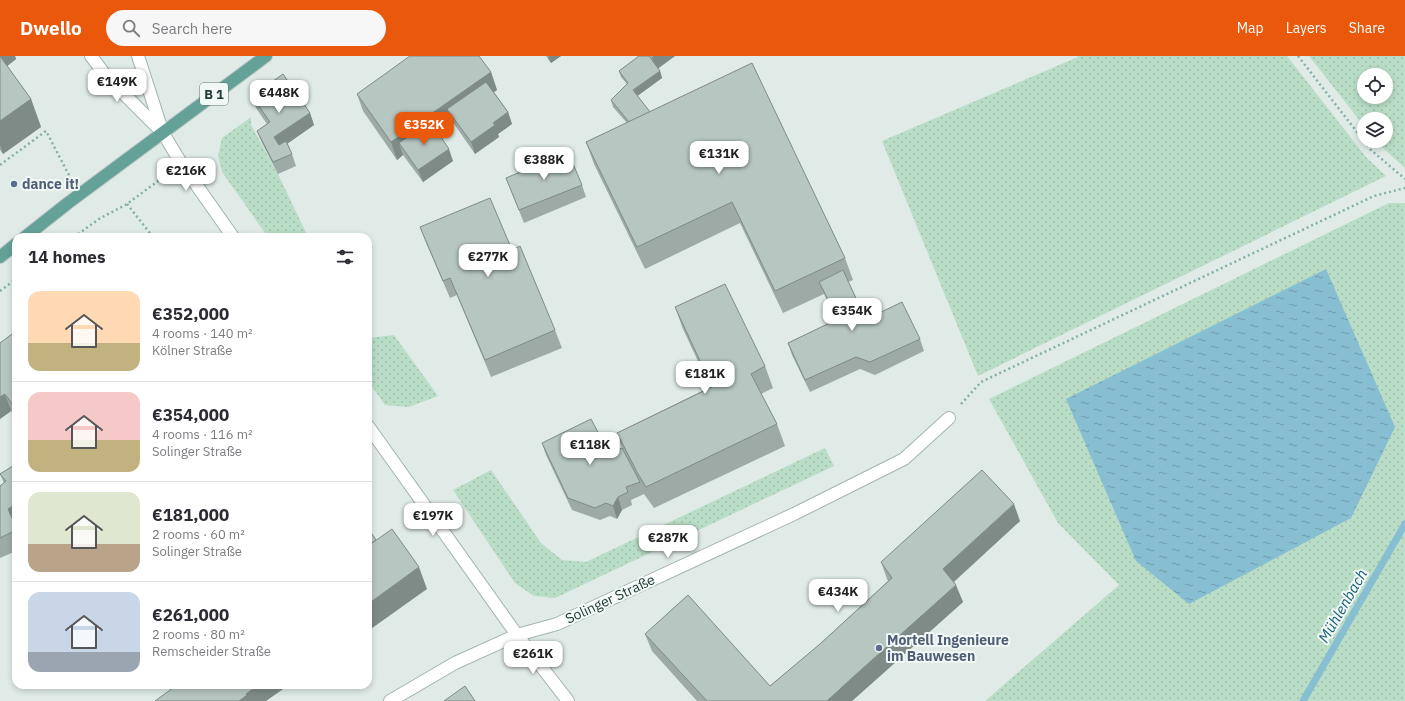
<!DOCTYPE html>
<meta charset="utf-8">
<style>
body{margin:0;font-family:"IBM Plex Sans",sans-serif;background:#f7f7f7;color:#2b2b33;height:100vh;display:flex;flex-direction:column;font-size:15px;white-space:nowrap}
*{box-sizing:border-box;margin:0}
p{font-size:13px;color:#7c7c81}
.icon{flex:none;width:22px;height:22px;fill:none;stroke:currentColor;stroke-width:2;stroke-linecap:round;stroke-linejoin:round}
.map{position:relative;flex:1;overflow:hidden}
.side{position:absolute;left:12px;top:177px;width:360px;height:456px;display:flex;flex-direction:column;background:#fff;border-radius:12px;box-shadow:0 2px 6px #0003}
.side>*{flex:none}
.buttons{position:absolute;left:1357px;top:12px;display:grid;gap:8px}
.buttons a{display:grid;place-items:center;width:36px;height:36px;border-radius:50%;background:#fff;box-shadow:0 2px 6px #0003;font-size:20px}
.price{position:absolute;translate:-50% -34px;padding:0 9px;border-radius:8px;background:#fff;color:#222;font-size:13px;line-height:26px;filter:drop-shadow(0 1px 2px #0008)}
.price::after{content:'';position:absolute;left:50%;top:24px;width:12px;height:9px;margin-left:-6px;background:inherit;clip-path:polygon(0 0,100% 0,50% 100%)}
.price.current{background:#ea580c;color:#fff}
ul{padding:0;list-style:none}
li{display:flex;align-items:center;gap:12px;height:100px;padding:0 16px}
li+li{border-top:1px solid #e1e1e2}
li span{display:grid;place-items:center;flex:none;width:112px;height:80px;border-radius:12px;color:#555}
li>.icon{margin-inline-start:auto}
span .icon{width:48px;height:48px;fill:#fffc;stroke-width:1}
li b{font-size:17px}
h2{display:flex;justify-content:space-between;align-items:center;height:48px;padding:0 16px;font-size:17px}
header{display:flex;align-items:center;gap:24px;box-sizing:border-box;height:56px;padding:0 20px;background:#ea580c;color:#fff}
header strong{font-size:19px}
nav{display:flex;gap:22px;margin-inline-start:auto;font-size:14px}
.search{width:280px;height:36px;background:#f7f7f7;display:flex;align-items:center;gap:10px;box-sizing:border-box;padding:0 14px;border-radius:22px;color:#7c7c81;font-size:15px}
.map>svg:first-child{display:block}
.grass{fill:url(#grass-dots);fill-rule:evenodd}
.water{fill:url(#water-ripples)}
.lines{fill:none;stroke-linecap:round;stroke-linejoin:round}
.stream{stroke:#87bed2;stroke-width:7}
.minor-casing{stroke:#a3b3b0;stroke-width:14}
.tertiary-casing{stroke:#a3b3b0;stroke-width:14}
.primary-casing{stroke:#c1c8c7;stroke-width:14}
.path{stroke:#80b0a6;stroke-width:2.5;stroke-dasharray:2 3;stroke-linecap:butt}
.minor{stroke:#fff;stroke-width:12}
.tertiary{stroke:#fff;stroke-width:12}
.primary{stroke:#64a298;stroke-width:12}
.wall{fill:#9daaa6}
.shaded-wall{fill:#7f8b87}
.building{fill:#b6c6c1;stroke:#7f8b87}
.service-dot{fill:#5c6f8a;stroke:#f1f8f5;stroke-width:1.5}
.labels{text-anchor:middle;stroke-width:4;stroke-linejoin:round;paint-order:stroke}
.shield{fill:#f1f8f5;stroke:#5f7471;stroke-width:1}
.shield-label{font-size:13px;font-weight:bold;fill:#213c38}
.service-label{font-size:14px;font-weight:bold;fill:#4e5e75;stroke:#f1f8f5;text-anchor:start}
.street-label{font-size:14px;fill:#213c38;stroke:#f1f8f5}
.water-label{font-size:15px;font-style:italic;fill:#1a5f79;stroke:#f1f8f5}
</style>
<header>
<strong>Dwello</strong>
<div class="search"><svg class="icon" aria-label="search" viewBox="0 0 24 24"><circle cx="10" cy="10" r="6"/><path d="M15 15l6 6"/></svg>Search here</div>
<nav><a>Map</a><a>Layers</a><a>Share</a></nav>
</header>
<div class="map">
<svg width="1405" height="645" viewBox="0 0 1405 645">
<defs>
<pattern id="grass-dots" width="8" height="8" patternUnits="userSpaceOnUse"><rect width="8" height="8" fill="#b9ddc6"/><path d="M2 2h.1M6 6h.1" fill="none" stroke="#9fbfab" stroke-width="1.8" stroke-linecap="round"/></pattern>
<pattern id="water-ripples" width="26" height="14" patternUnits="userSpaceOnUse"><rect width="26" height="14" fill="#87bed2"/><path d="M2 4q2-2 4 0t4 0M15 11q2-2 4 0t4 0" fill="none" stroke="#6e9cab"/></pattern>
</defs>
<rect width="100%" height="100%" fill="#e0ebe8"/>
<!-- grass -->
<g class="grass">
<polygon points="1077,0 1287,0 1366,101 1386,120 978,320 882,85 1078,1"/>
<path d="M1309 0H1405V112L1375 85H1386V63H1364V70ZM1364 19H1386V41H1364Z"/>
<polygon points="251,61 251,69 278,118 308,181 268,181 222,116 218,100 222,82"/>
<polygon points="1389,147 1405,147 1405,645 985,645 1119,529 1058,467 989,343"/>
<polygon points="394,279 438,340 409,351 385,349 368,325 368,282"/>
<polygon points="825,392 834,410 555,542 534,540 515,527 453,434 491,414 541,487 562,504 586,506"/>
</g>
<!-- water -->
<polygon class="water" points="1326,213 1395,371 1351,462 1189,548 1136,505 1066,343"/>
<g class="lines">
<!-- stream -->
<polyline class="stream" points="1303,645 1405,468"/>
<defs>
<g id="minor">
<polyline points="163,77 181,107 233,181"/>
<polyline points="368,370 517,579 568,645"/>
<polyline points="390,645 455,607 517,579 557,568 794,458 904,403 949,362"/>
</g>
<g id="tertiary">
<polyline points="91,0 106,20 163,77"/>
<polyline points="138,0 162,74"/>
</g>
<g id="primary">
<polyline points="25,181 68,147 266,0"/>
<polyline points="0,201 16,188"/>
</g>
</defs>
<!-- minor casing -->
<use href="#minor" class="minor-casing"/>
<!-- tertiary casing -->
<use href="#tertiary" class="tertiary-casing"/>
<!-- primary casing -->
<use href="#primary" class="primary-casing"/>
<!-- path -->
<g class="path">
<polyline points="1298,0 1364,85"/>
<polyline points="1364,85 1371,94 1405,123"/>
<polyline points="0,109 46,75 71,123"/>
<polyline points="127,148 153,181"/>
<polyline points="74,181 99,163 127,148 166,119"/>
<polyline points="0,235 16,223"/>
<polyline points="961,348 981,326 1374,140 1405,132"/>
</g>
<!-- minor -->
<use href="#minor" class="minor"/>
<!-- tertiary -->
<use href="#tertiary" class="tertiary"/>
<!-- primary -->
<use href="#primary" class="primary"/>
</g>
<!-- wall -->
<g class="wall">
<polygon points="0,0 15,0 16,3 7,10 31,43 41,71 3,98 0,94"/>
<polygon points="546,0 561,0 551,7"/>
<polygon points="639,0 675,0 658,12 660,15 662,22 637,40 650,56 845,202 853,224 848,226 860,251 920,283 924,295 875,319 860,313 810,336 792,299 788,287 837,264 824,238 783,257 740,167 645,213 594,108 586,86 627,67 613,51 611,44 627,28 621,21 619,15"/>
<polygon points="491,16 497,34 494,36 508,56 512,68 498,78 499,81 475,98 452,65 437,76 453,105 423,126 403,99 397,104 363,55 357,38"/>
<polygon points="252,40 310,57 314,69 287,88 292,98 296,110 278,118 262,87 257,75 267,68 256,52"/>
<polygon points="506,122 582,129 586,141 524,167"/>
<polygon points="420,171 512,194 555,274 562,292 491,321 457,239 450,242 427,189"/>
<polygon points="675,251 765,310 773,332 761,338 777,368 785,390 654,452 644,438 631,444 632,449 622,454 617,463 610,460 600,464 572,454 546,399 542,387 609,397 622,392 617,377 710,331 683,273"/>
<polygon points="16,275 16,362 11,355 0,363 0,287"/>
<polygon points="16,408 16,495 0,502 0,430 4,427 0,418"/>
<polygon points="1020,465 954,526 963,546 852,645 697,645 652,595 645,578 770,630 820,588 888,525 887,523 881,506"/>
</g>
<!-- shaded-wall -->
<g class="shaded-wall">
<polygon points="0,0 15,0 16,3 1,15"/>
<polygon points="550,0 561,0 551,7 548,1"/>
<polygon points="654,0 675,0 656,14 652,1"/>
<polygon points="660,15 662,22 636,41 633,34"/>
<polygon points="491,16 497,34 455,63 447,53 452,65 406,97 399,87 403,99 397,104 391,86"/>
<polygon points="31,43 41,71 3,98 0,89 0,65"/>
<polygon points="508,56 512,68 498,78 499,81 475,98 471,86 493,67"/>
<polygon points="310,57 314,69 278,94 274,81"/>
<polygon points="449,93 453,105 423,126 418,114"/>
<polygon points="5,338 11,355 0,363 0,341"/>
<polygon points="618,441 622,454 617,463 613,450"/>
<polygon points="1014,448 1020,465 949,530 943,513"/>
<polygon points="14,449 16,454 16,469 14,471 8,453"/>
<polygon points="419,511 427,533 368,575 368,548"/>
<polygon points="956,529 963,546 852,645 827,645 852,622"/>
<polygon points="258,629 289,629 266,645 239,645 246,638"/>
</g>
<!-- building -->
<g class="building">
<polygon points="0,0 31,43 0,65"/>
<polygon points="410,0 479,0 491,16 391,86 357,38"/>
<polygon points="639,0 649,0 660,15 633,34 650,56 629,66 611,44 628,27 619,15"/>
<polygon points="752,7 845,202 775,235 732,146 637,191 586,86"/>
<polygon points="283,18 310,57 274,81 279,89 286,85 292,98 273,106 257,75 270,66 252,40"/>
<polygon points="486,26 508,56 493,67 495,69 471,86 447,53"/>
<polygon points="430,65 449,93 418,114 399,87"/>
<polygon points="568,96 582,129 519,154 506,122"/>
<polygon points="490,142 512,194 520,190 555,274 485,304 450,222 443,225 420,171"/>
<polygon points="843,214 860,251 877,258 902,246 920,283 870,306 856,301 805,324 788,287 838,263 819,226"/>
<polygon points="725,228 765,310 751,318 777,368 646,431 637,416 617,377 712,331 675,251"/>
<polygon points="16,275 16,353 5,338 0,341 0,287"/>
<polygon points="591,363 609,397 622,392 640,426 626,431 628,436 618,441 613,450 606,447 595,452 568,442 542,387"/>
<polygon points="16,408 16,451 14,449 8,453 16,471 16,474 0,482 0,430 6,425 0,418"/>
<polygon points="982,414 1014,448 943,513 956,529 852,622 827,645 707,645 645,578 688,539 770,630 820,588 892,522 881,506"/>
<polygon points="368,472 376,484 368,490"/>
<polygon points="392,473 419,511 368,548 368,490"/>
<polygon points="177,629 258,629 246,638 247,639 239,645 155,645"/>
<polygon points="465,630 475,645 444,645"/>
</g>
<!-- markers -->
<g class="service-dot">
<circle cx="14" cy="128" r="4"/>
<circle cx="879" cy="592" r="4"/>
</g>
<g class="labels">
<!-- shield labels -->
<rect class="shield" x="200" y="27" width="28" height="22" rx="3"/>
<g class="shield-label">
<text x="214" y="43">B 1</text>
</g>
<!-- service labels -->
<g class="service-label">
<text x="22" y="133">dance it!</text>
<text x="887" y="589">Mortell Ingenieure<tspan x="887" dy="16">im Bauwesen</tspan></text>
</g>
<!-- street labels -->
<g class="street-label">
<text transform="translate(610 543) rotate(-25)" y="5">Solinger Straße</text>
</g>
<!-- water labels -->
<g class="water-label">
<text transform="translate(1343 550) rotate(-60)" y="5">Mühlenbach</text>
</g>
</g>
</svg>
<div class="buttons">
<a><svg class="icon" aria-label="locate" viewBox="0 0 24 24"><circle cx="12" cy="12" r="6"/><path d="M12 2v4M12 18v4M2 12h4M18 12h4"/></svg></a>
<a><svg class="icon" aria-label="layers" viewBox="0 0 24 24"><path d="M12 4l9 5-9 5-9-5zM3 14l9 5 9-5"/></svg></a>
</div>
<b class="price" style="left:117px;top:47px">€149K</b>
<b class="price" style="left:279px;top:58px">€448K</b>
<b class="price current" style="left:424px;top:90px">€352K</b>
<b class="price" style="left:719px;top:119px">€131K</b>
<b class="price" style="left:544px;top:125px">€388K</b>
<b class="price" style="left:186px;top:136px">€216K</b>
<b class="price" style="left:488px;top:222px">€277K</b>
<b class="price" style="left:852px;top:276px">€354K</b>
<b class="price" style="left:705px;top:339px">€181K</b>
<b class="price" style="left:590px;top:410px">€118K</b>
<b class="price" style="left:433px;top:481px">€197K</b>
<b class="price" style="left:668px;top:503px">€287K</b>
<b class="price" style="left:838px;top:557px">€434K</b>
<b class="price" style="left:533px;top:619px">€261K</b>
<section class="side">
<h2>14 homes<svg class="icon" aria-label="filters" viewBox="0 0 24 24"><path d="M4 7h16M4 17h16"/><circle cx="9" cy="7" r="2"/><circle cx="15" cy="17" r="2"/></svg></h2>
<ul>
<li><span style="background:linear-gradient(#ffd9b3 65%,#c2b280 0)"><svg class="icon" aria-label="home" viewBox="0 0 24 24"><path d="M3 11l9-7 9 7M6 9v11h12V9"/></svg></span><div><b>€352,000</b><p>4 rooms · 140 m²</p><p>Kölner Straße</p></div></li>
<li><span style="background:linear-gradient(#f6c9c9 60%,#c2b280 0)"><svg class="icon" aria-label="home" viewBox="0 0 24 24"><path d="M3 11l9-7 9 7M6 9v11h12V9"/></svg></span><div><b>€354,000</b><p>4 rooms · 116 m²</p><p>Solinger Straße</p></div></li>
<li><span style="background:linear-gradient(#dfe7d0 65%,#b9a48a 0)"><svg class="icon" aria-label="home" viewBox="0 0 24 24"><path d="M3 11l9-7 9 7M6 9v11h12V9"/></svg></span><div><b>€181,000</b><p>2 rooms · 60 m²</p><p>Solinger Straße</p></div></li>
<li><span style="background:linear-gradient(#c9d6e8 75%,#9aa5b1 0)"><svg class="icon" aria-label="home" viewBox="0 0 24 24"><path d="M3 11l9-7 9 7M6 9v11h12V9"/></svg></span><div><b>€261,000</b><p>2 rooms · 80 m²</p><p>Remscheider Straße</p></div></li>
</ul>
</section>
</div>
